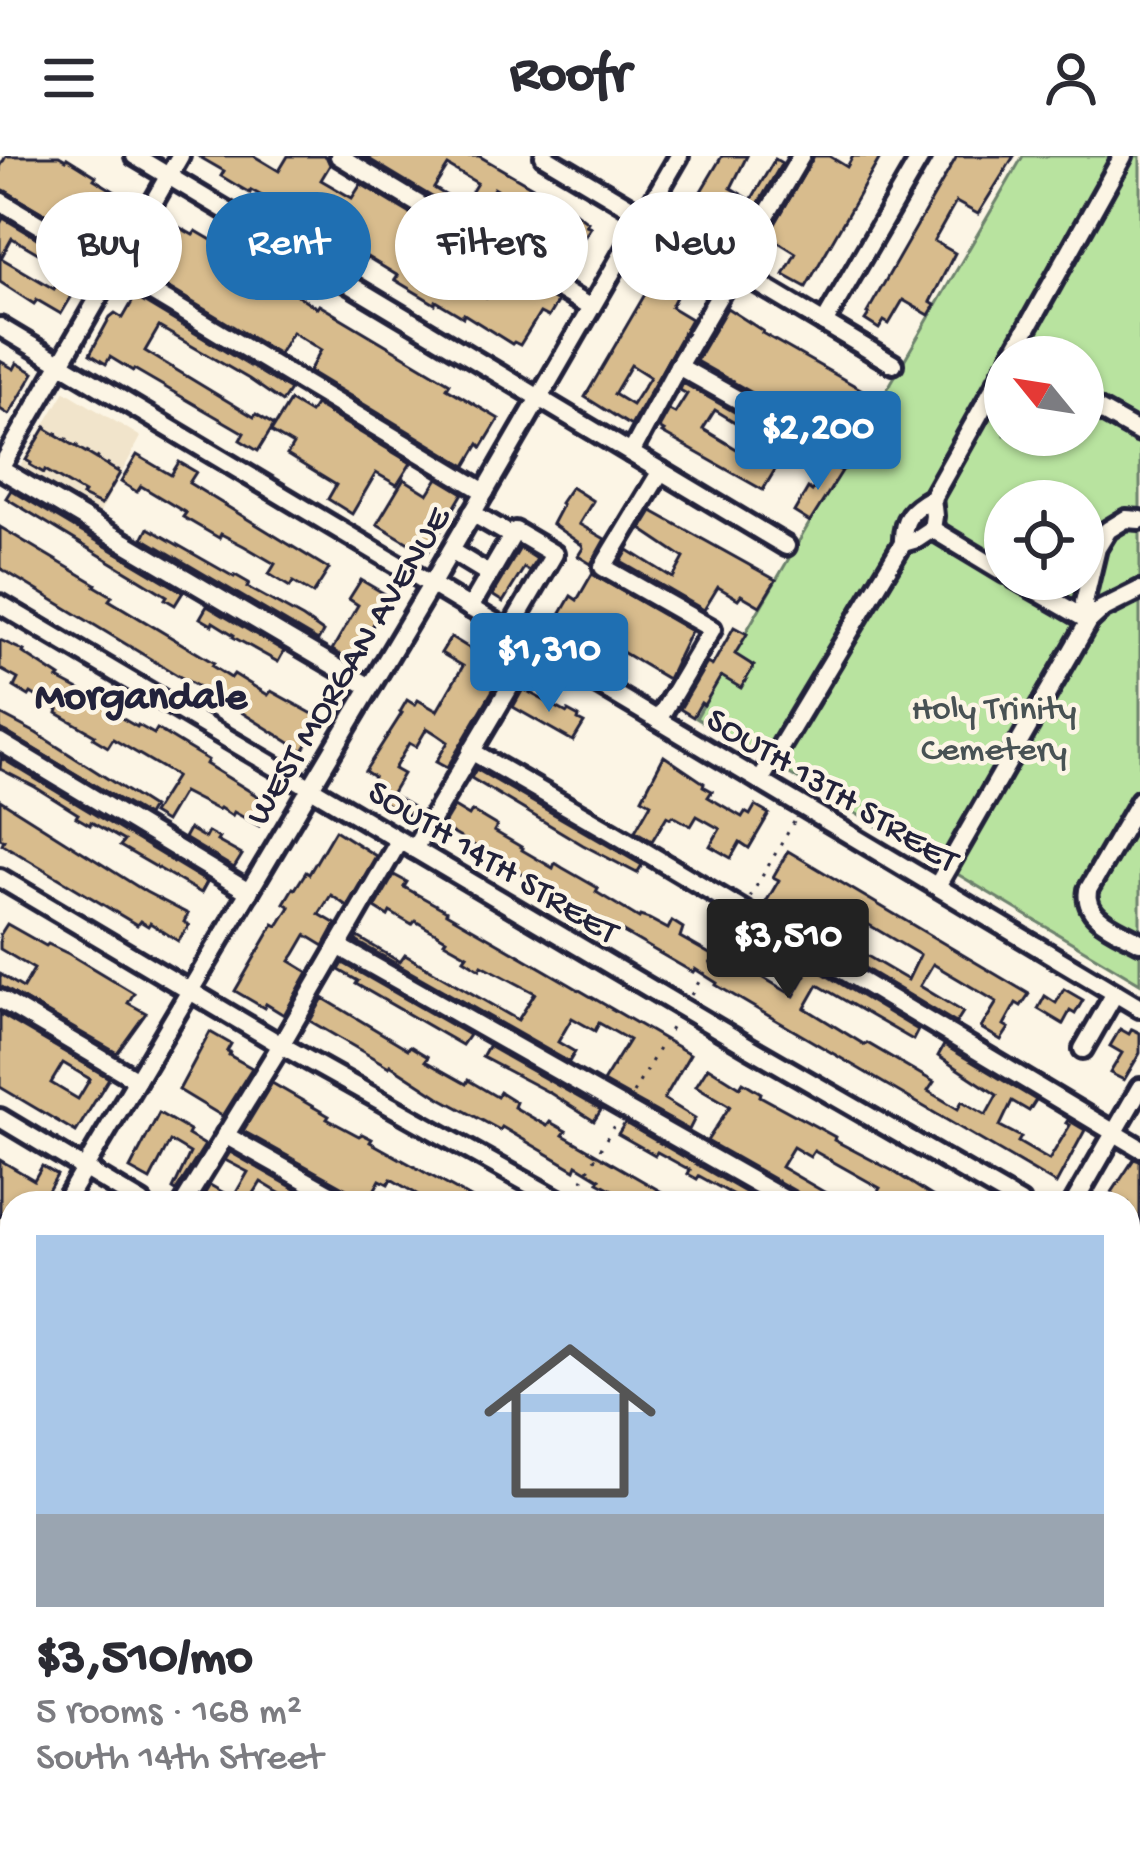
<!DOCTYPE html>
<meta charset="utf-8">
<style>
body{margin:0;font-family:"Gochi Hand",sans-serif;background:#f7f7f7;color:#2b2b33;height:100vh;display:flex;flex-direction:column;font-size:45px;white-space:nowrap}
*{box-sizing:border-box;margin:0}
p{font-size:39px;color:#7c7c81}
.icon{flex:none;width:66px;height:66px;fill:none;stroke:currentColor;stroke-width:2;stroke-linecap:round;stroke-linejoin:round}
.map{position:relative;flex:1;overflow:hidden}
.side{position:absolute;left:0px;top:1035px;width:1140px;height:663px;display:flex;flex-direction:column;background:#fff;border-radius:36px 36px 0 0;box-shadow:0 3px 9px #0004}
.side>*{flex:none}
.top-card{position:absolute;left:36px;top:36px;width:1068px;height:108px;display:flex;gap:24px}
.needle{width:78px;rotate:300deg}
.tools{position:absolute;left:984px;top:180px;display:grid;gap:24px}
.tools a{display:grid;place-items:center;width:120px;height:120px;border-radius:50%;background:#fff;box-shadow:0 3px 9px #0004;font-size:60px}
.price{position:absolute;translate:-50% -102px;padding:0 27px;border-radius:12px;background:#1f6fb2;color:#fff;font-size:39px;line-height:78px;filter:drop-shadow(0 3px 6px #0008)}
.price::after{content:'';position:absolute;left:50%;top:72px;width:36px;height:27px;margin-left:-18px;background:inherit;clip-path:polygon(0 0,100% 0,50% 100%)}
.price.current{background:#222;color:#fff}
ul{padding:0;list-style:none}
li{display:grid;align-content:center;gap:24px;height:636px;padding:0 36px}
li+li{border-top:3px solid #e1e1e2}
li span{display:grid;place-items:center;height:372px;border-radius:0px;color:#555}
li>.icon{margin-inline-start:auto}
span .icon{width:216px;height:216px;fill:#fffc;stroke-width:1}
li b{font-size:51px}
.chip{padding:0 42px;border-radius:54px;background:#fff;box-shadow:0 3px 9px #0004;font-size:42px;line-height:108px}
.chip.current{background:#1f6fb2;color:#fff}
header{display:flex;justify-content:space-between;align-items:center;height:156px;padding:0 36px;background:#fff;font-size:54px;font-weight:800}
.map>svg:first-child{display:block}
.built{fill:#f1e4cb}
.green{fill:#b8e39f;stroke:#6d826d;stroke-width:3;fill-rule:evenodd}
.building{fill:#d8bc8d;stroke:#22223b;stroke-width:3;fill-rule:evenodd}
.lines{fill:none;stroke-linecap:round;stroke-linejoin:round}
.minor-casing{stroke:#22223b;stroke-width:26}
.path{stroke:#22223b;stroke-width:3;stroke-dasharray:3 9;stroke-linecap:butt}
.minor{stroke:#fcf5e5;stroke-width:16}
.labels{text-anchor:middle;stroke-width:9;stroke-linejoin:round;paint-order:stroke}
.street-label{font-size:36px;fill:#22223b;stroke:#fcf5e5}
.park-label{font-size:36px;fill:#485254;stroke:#fcf5e5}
.quarter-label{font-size:42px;font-weight:bold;fill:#22223b;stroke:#fcf5e5}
</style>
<header><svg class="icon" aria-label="menu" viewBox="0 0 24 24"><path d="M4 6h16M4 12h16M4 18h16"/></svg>Roofr<svg class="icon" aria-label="person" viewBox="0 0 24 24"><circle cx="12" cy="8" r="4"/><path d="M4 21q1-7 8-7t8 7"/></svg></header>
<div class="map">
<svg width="1140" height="1696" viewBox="0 0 1140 1696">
<rect width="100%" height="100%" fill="#fcf5e5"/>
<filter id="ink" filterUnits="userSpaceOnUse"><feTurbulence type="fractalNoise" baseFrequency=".00833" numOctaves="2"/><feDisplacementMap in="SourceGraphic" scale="24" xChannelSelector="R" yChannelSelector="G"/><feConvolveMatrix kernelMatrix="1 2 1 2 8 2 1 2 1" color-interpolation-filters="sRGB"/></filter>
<g filter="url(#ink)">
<!-- built -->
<polygon class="built" points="65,235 141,281 97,362 18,314"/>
<!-- green -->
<path class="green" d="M1023 0H1140V827L696 562ZM1005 201H1083V279H1005ZM1005 345H1083V423H1005Z"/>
<!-- building -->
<g class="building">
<polygon points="6,0 59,0 66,4 67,2 96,20 94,23 127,43 116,62 91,48 80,66 100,78 95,87 0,32 0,11"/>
<polygon points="198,0 254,0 279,15 288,0 326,0 330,9 321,24 352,42 361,28 484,102 478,112 463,103 452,122 486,142 503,114 557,146 548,161 540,157 520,189 514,186 512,188 464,158 463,161 436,145 435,148 395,124 398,120 367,101 364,105 269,48 271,45 251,34 250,37 236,29 221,20 224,15"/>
<path d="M364 0H479L569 52 588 66 586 69 591 71 560 118ZM448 10 477 27 463 50 434 32ZM494 32 522 49 506 76 478 59Z"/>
<polygon points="722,0 747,0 731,32 751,44 775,3 782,7 737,84 688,57"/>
<polygon points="814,0 829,0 847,11 853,0 881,0 806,131 784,119 796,97 775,84 766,100 759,96"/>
<polygon points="957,0 1014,0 978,58 956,46 934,85 955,97 930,146 935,149 929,159 903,144 889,168 884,165 879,173 865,164 869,158 867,157"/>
<path d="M3 62 84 110 72 131 76 133 61 158 37 144 34 148 0 126V68ZM12 82 64 112 65 114 54 133 1 102Z"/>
<polygon points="170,66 193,79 196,75 220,89 217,93 238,106 239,103 255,111 317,152 319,149 450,227 447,232 499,263 482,291 479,288 466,310 309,215 321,194 292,176 279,198 144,117"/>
<path d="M665 104 684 115 683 118 686 120 671 151 691 163 631 270 585 241ZM631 209 650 221 632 249 614 238Z"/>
<polygon points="135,141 290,234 282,246 249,223 159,171 145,195 254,261 256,258 274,269 258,295 240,284 244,277 134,213 133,215 110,201 106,208 90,198 110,161 115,157 123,162"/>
<polygon points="727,152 763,175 762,177 873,240 842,288 696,205"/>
<polygon points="0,205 14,213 17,207 34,217 9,259 0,253"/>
<path d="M683 227 786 285 774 304 779 307 763 334 662 277 664 275 659 272 669 254 675 257 687 238 680 234ZM715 254 766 285 755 304 703 273Z"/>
<polygon points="290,245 310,257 315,249 411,307 397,329 376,317 352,358 328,343 336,329 287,299 293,289 271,276"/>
<polygon points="45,272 120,317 101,349 82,340 84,337 45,314 44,317 30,309 31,307 26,304"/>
<polygon points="137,299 171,319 179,306 196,316 189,327 329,413 313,438 293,426 290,431 269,418 275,408 244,390 221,378 219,382 183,361 186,357 141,330 137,336 121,326"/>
<polygon points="827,308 842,315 810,366 794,356 808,332 812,335"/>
<polygon points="438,322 463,337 427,398 377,368 404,323 428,338"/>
<polygon points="571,331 593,345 579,368 605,383 591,408 578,400 583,392 582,389 552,368 562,349 560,347"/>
<polygon points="11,334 183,436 175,449 165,443 167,440 6,342"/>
<polygon points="652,355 776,424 760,450 741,439 738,443 718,431 704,454 621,406 628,394 673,422 684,402 641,373"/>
<polygon points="0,371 96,428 95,430 112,440 109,444 214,507 212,510 231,522 234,518 268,539 271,535 322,563 303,595 241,556 242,554 182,522 0,412"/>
<polygon points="148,372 234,421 235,419 249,427 247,431 303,462 323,476 318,485 143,382"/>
<polygon points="520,392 537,403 529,415 524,412 503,446 492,439"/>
<polygon points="592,418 691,475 668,523 560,459 571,440 577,444"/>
<polygon points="361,424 390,441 351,505 332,494 358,449 349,443"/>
<polygon points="207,450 284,495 278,506 233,481 234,479 213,466 212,469 200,462"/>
<polygon points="734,471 747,478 735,498 754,510 741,532 721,520 704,549 701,547 693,561 680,553 707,507 712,510"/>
<polygon points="451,481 492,506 487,514 500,522 447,612 436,606 448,586 438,579 427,572 416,591 409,587 394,613 403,618 391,638 413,651 407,660 387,648 384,652 364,638 374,621 365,615 402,557 400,556 407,544 415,549 418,544 437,555 463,510 441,497"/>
<polygon points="0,484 24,495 23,497 60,521 58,523 120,556 118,560 137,571 138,569 154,578 157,573 188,592 208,604 206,608 272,649 259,670 234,656 232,660 220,652 218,654 183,636 165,666 152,658 176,620 113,583 108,591 93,582 95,579 57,557 58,554 31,537 29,540 14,531 18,523 0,513"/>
<polygon points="523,533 567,557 568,555 579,561 578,564 584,567 573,585 513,551"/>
<polygon points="0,558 36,577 152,651 147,660 0,573"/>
<polygon points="664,600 704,627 703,630 712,635 708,641 742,661 745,656 750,659 755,650 769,658 749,692 740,686 731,702 710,690 720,673 697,660 691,670 673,660 671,662 667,660 652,685 635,675 651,647 642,642"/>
<polygon points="1,602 207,726 201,737 120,690 124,685 91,666 90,669 76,661 78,658 35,631 0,613"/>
<polygon points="476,613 642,709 637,717 583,689 471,622"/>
<polygon points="0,644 146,736 188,758 184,766 189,769 178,785 150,767 148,770 140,765 137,769 2,688 4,684 0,682"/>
<path d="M454 651 469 660 472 655 497 670 494 675 523 692 522 694 553 712 555 707 563 712 598 732 596 736 639 762 640 760 649 763 668 773 672 765 683 772 680 781 745 818 759 795 747 788 754 776 918 874 913 884 818 829 805 852 865 889 867 887 934 926 928 935 958 953 962 945 986 959 997 939 938 900 944 889 1036 944 1029 955 1012 945 1000 970 1021 981 1018 986 1049 1004 1070 969 1066 967 1068 964 1085 974 1056 1028 716 829 717 827 695 813 693 816 687 813 442 671ZM776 802 806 819 794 840 764 822Z"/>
<polygon points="189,673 205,682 208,676 219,682 217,685 242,699 234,712 184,682"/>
<polygon points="335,674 376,700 347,750 331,739 319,758 336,768 324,790 306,779 295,798 290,805 308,816 284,859 266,848 264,852 235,835 274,768 278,770 290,751 284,747 293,732 295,733 306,716 309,718"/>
<path d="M788 695 1029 838 1021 850 1016 847 1004 869 1009 872 1001 884 981 872 997 846 933 808 920 830 963 856 956 867 763 751 779 724 773 721ZM837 750 920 799 908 824 823 774Z"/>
<polygon points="394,719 407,726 404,731 447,755 446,757 690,898 664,943 695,962 689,974 603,926 629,884 599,867 595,875 572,862 558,886 575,896 569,906 356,785 358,781 400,806 405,799 518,864 535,837 482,809 480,813 464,803 467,799 444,786 446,783 415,765 412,769 390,756 388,760 375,752"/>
<polygon points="7,768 46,790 48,788 69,798 134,837 128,847 146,857 117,897 0,830 0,818 23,832 34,813 0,793 0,779"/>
<polygon points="343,807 469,879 462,889 356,828 358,825 339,814"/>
<polygon points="1064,833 1083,844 1075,858 1070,855 1063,868 1038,853 1045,840 1056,847"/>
<polygon points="323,842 408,893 410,890 428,901 425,905 466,928 468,924 497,941 500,936 516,946 514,951 547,970 550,966 566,975 563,979 681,1047 644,1047 635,1041 633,1045 598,1026 600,1023 577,1009 575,1014 502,971 500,974 439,941 390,909 389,911 310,865"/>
<path d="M0 858 109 922 76 976 0 931ZM63 907 90 923 78 943 51 927Z"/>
<polygon points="1120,873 1129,878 1132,873 1140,877 1140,897 1124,924 1110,917 1122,897 1110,890"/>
<polygon points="210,876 231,888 227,895 230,896 229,899 252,912 222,960 179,934"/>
<polygon points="488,890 601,954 594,965 550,937 482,901"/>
<polygon points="708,911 740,931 743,926 761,937 760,940 835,981 834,984 891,1014 943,1047 871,1047 880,1032 814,995 810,1001 793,991 781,1011 843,1047 804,1047 797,1036 707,985 730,950 696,930"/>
<polygon points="272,927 329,960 327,963 359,980 362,978 372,983 370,986 480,1047 432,1047 391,1023 388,1028 380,1024 367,1047 359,1047 352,1036 243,975"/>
<polygon points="159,957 190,975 188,979 205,989 176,1035 173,1033 190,997 170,985 150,1024 130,1013"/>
<polygon points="625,967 752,1040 748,1047 699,1020 697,1023 688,1018 690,1014 657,996 655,999 618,978"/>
<polygon points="230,996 320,1047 296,1047 261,1026 248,1047 199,1047 210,1029 233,1042 248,1016 225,1004"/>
<polygon points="1134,1003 1140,1005 1140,1066 1136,1074 1128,1069 1128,1047 1105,1047"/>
<polygon points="0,1004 34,1024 42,1010 57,1019 41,1047 12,1047 12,1062 0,1057"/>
<polygon points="0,1217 12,1225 12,1273 3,1288 0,1287"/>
<polygon points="0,1315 12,1320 12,1386 0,1380"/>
</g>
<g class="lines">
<defs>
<g id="minor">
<polyline points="135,0 786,390"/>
<polyline points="339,0 591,152"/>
<polyline points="544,0 893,208"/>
<polyline points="0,45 485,336"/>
<polyline points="824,167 921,0"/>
<polyline points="0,171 1140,852"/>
<polyline points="1011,201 1123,0"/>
<polyline points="678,210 842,302"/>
<polyline points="1083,245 1140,277"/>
<polyline points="631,297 678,210 801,0"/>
<polyline points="0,313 370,531"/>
<polyline points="0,313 180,0"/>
<polyline points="472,357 512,380"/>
<polyline points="932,373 1005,417"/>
<polyline points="903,387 917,383 932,373 934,360 932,342"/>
<polyline points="451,395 489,418"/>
<polyline points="1016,423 1089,465"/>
<polyline points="0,448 749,891 1020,1047"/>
<polyline points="470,452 515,375 554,398 509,475"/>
<polyline points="1089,465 1084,446 1097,392 1108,374 1126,363 1140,364"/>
<polyline points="658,564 712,473 603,411 661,315"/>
<polyline points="0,586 249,736"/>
<polyline points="471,595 612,676 1140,992"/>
<path d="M760 625 903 387C902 362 912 353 932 342L1005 212"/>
<path d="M1140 644 1088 734C1083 763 1118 773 1140 786"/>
<polyline points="414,693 534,490"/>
<polyline points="0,722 281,889 564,1047"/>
<polyline points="937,730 1089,465 1102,453 1140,434"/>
<polyline points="338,790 791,1047"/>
<polyline points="0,843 137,924"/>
<polyline points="1083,893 1115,837"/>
<polyline points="0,962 142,1047"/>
<polyline points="225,979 346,1047"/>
<polyline points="64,1047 431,429 679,0"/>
<polyline points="184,1047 281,889 399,685"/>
<polyline points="1074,1047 1140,932"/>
<polyline points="0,1070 12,1077"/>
<polyline points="1128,1110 1140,1117"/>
<polyline points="0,1154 12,1134"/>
<polyline points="0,1186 12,1193"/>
<polyline points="1128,1238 1140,1245"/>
<polyline points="0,1300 12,1307"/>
<polyline points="1128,1363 1140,1369"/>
<polyline points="0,1419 12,1426"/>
<polyline points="1128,1483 1140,1489"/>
<polyline points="0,1538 12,1545"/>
<polyline points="1128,1602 1140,1609"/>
<polyline points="0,1659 12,1667"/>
<polyline points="45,1686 62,1696"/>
<polyline points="245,1686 261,1696"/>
<polyline points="445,1686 461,1696"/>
<polyline points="641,1686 658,1696"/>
<polyline points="855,1686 872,1696"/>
<polyline points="1066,1686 1083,1696"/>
<polyline points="692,1696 697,1686"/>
</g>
</defs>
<!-- minor casing -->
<use href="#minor" class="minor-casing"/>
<!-- path -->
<g class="path">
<polyline points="45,270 120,315"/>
<polyline points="750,741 794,666"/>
<polyline points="691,839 733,770"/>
<polyline points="633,937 674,867"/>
<polyline points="576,1035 616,966"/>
<polyline points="182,1696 189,1686"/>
<polyline points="359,1696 366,1686"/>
</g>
<!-- minor -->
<use href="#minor" class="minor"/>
</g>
</g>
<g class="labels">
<!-- street labels -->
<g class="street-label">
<text transform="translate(345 508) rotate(-59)" y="13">WEST MORGAN AVENUE</text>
<text transform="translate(834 631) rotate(31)" y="13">SOUTH 13TH STREET</text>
<text transform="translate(495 703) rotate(31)" y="13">SOUTH 14TH STREET</text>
</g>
<!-- park labels -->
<g class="park-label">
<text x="994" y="562">Holy Trinity<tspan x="994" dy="41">Cemetery</tspan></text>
</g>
<!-- quarter labels -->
<g class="quarter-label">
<text x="141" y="551">Morgandale</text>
</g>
</g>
</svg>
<div class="tools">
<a><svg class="needle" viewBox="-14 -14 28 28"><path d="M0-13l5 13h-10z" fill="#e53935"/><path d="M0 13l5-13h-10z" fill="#7c7c81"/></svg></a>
<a><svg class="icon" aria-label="locate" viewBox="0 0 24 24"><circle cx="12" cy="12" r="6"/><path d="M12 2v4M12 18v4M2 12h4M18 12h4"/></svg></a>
</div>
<b class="price" style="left:818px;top:337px">$2,200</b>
<b class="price" style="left:549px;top:559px">$1,310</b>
<b class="price current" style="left:788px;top:845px">$3,510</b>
<div class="top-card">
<a class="chip">Buy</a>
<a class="chip current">Rent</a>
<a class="chip">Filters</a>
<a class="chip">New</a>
</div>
<section class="side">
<ul>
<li><span style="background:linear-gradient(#a9c7e8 75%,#9aa5b1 0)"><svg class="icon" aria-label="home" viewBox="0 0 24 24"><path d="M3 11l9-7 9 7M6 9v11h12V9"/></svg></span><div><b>$3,510/mo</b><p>5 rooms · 168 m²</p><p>South 14th Street</p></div></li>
</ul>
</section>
</div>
